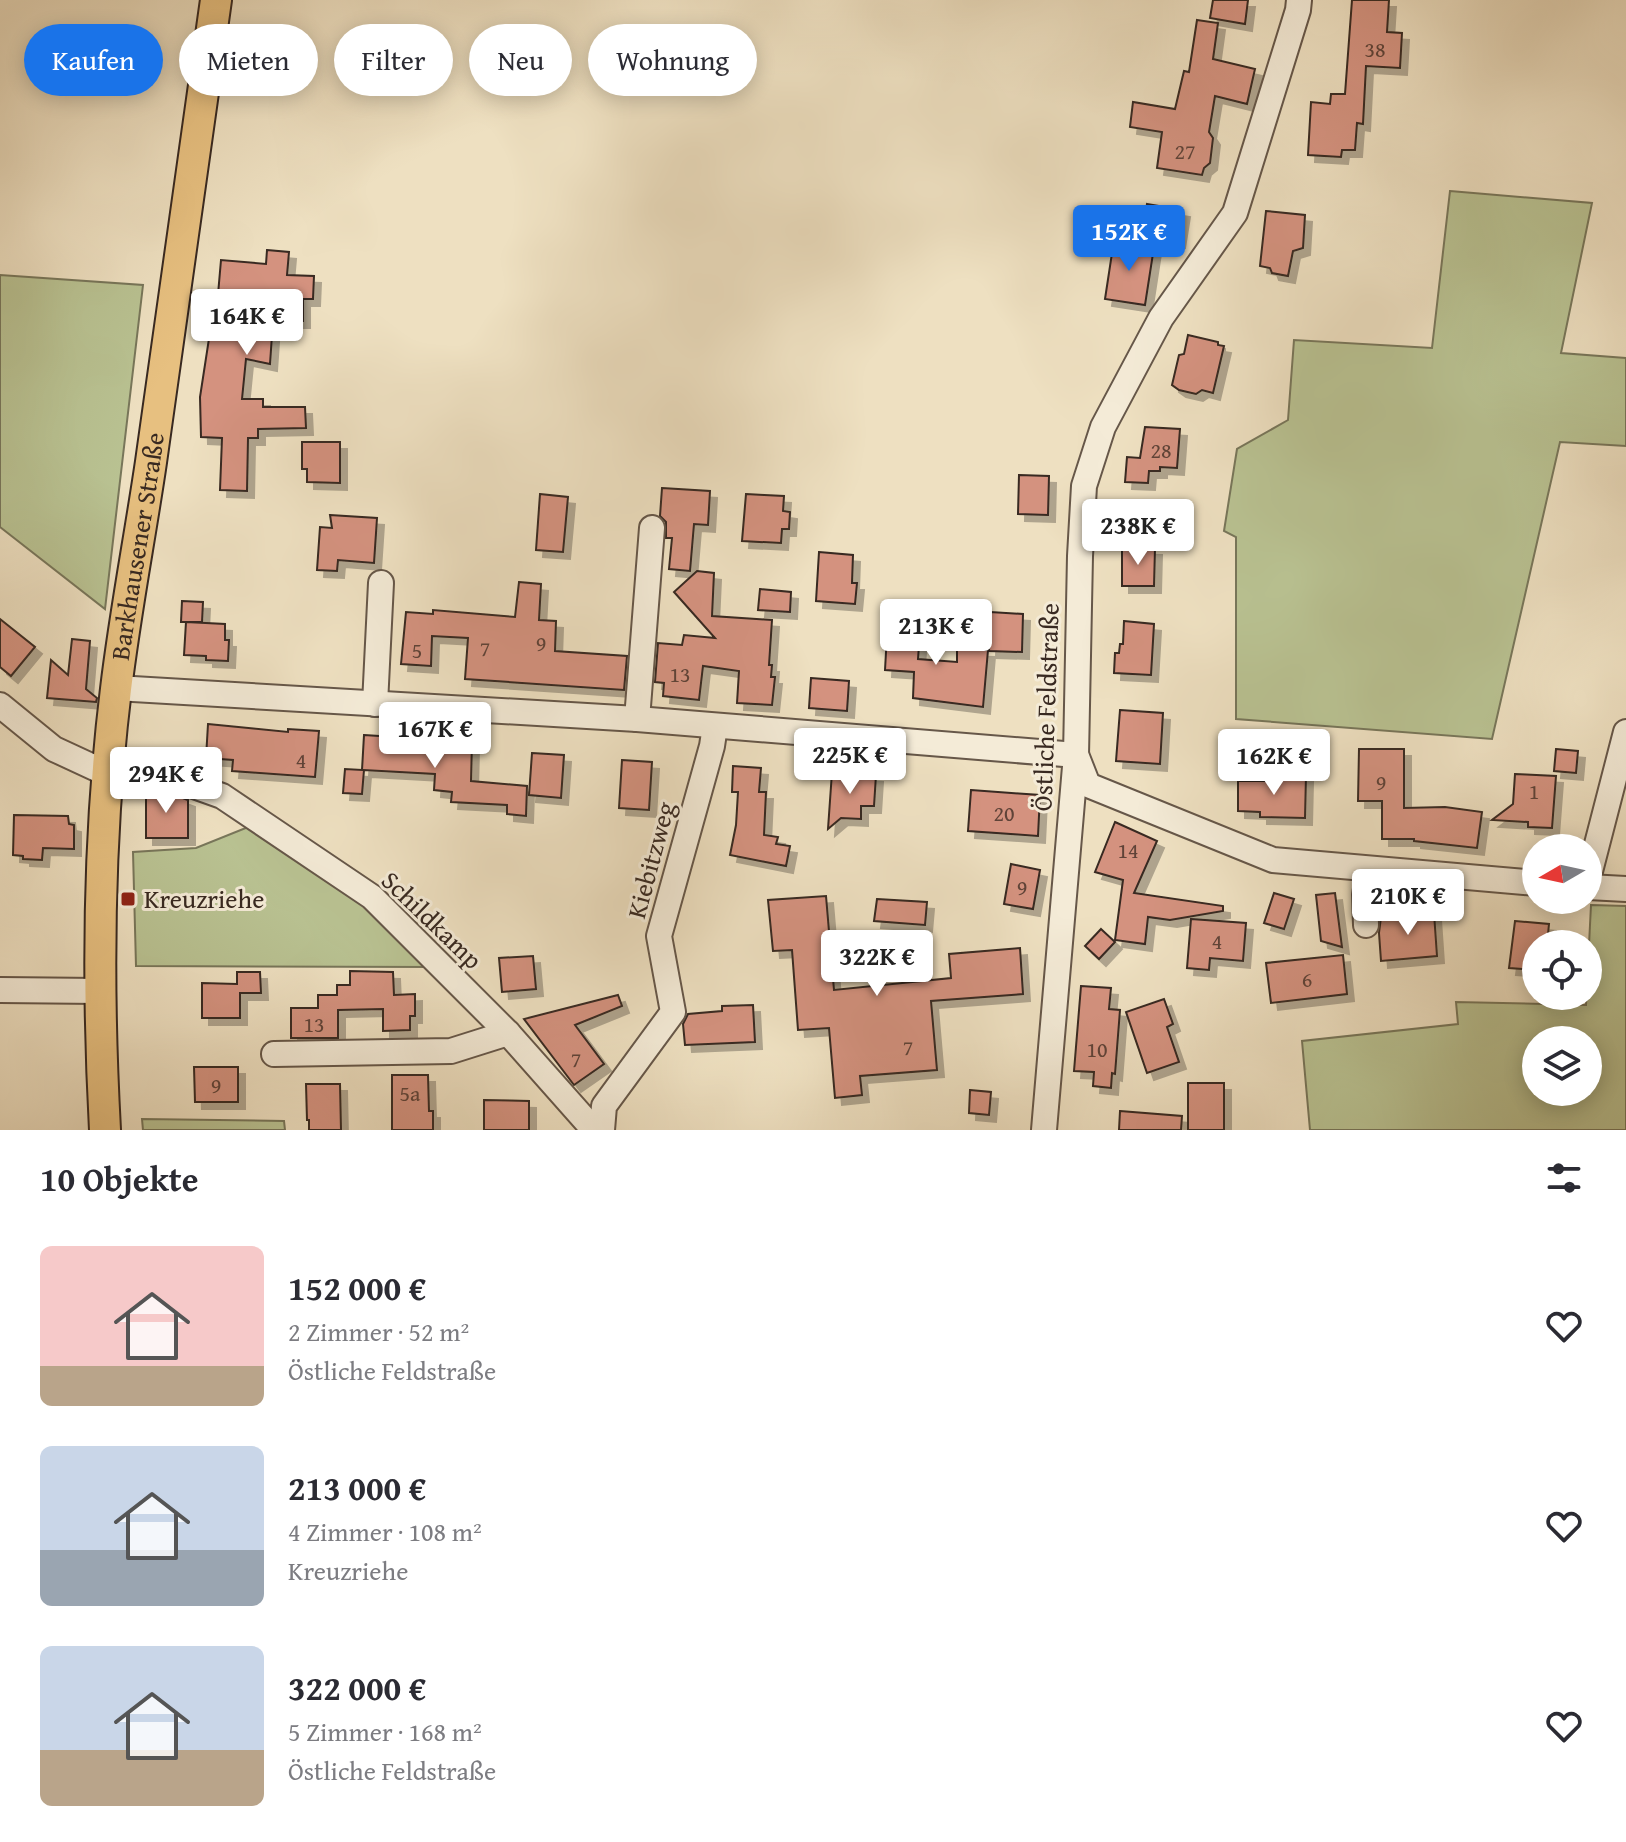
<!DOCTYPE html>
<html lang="de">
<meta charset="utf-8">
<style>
body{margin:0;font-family:"Gentium Book Plus",serif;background:#f7f7f7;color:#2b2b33;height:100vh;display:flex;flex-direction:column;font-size:30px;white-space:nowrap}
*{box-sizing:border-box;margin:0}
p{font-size:26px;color:#7c7c81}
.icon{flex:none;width:44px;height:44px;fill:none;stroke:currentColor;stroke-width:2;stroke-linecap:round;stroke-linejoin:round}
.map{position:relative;height:1130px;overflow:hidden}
.sheet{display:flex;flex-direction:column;background:#fff;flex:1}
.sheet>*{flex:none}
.top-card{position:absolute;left:24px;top:24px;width:800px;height:72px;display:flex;gap:16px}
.needle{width:52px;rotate:261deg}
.buttons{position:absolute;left:1522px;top:834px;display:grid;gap:16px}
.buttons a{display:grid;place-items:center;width:80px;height:80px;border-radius:50%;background:#fff;box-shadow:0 4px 20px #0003;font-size:40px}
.price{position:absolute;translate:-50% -68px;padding:0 18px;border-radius:8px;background:#fff;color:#222;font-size:26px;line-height:52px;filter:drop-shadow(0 2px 4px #0008)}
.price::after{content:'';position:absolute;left:50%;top:48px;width:24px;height:18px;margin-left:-12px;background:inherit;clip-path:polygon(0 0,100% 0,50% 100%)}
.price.active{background:#1a73e8;color:#fff}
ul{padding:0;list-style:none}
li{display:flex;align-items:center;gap:24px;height:200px;padding:0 40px}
li span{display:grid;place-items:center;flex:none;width:224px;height:160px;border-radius:12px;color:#555}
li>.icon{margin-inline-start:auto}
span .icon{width:96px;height:96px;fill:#fffc;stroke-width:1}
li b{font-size:34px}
h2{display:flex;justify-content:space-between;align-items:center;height:96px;padding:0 40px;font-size:34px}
.chip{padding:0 28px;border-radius:36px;background:#fff;box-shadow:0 4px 20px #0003;font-size:28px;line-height:72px}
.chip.active{background:#1a73e8;color:#fff}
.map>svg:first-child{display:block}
.green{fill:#b9c292;stroke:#78765a;stroke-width:2;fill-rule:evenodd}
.building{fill:#d4927f;stroke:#382921;stroke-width:2;filter:url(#shadow)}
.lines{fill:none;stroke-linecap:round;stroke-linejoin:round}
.minor-casing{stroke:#665749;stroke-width:28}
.major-casing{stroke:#382921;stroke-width:34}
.minor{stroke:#f4ebd7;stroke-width:24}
.major{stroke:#e7c080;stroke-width:30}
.poi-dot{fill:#8f2418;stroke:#f4ebd7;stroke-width:3}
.labels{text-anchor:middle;stroke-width:6;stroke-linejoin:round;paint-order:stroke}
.number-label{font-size:22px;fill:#5f4338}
.street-label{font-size:26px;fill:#382921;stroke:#f4ebd7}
.poi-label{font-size:26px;fill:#382921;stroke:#f4ebd7;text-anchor:start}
</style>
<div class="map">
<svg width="1626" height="1130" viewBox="0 0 1626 1130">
<defs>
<filter id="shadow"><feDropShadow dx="7" dy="7" stdDeviation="0" flood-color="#0004"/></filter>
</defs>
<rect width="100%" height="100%" fill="#eee0c1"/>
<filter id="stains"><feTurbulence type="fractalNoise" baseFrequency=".0025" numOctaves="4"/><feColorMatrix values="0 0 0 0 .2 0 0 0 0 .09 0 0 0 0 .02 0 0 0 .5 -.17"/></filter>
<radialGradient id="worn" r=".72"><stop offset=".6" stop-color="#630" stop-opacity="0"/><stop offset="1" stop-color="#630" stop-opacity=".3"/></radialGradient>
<!-- green -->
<g class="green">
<polygon points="1450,191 1592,203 1561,353 1626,358 1626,446 1560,442 1492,739 1236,719 1236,537 1224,531 1237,449 1288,420 1294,340 1432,348"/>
<polygon points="0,275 143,285 105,609 0,527"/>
<polygon points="273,817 432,967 136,966 133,852 196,848"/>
<path d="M1591 905 1626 906V1130H1310L1302 1041 1458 1024 1456 1002 1586 1005ZM1536 1040H1588V1092H1536Z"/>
<polygon points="142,1119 284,1121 285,1130 143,1130"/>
</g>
<!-- building -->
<g class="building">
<polygon points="1213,0 1248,0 1245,24 1210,18"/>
<polygon points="1352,0 1389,0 1387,32 1402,33 1400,68 1366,66 1363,124 1357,123 1355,150 1342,150 1341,157 1308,155 1311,102 1330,104 1331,94 1345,94"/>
<polygon points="1197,20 1218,23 1213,59 1255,69 1247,104 1215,96 1209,132 1213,138 1210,163 1204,168 1202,175 1157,168 1162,132 1130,127 1133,102 1175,109 1184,71 1189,72"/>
<polygon points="1147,204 1183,210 1178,241 1142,236"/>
<polygon points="1266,211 1305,215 1303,248 1293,251 1288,276 1272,273 1270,268 1260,266"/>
<polygon points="1114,240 1154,247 1145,305 1105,299"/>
<polygon points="267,250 289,252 287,275 314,276 313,299 303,299 303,321 273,321 270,364 246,359 242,399 263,399 263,407 305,407 306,428 258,429 258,438 248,438 247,491 220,490 222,438 201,437 200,397 212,319 217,306 221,260 266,264"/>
<polygon points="1188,335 1218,342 1218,345 1224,346 1213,393 1202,390 1196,394 1179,390 1172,385 1179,355 1184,354"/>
<polygon points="1145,427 1180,429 1177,468 1160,467 1160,471 1149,471 1148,483 1125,482 1127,457 1140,458"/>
<polygon points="302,442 340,442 340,483 307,482 307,469 302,469"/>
<polygon points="1019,475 1049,476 1048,515 1018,514"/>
<polygon points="662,488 710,491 708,525 694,524 690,571 669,569 672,538 666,538 666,522 660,516"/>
<polygon points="540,494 568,497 563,552 536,550"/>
<polygon points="746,494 784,496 783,511 790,512 789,529 782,529 781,543 742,541"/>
<polygon points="330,515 377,518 374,563 338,560 337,571 317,570 320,527 332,528"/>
<polygon points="1122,547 1155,548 1154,586 1122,586"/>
<polygon points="819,552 853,555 852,583 857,583 855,604 816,601"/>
<polygon points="697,571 714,573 712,616 772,620 769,665 772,665 771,677 775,677 772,705 737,703 739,671 703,666 699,700 663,696 664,683 655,682 658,643 682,645 684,635 715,638 674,592"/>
<polygon points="519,582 541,584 539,620 556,621 555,651 627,656 624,690 465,679 468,638 432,636 431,666 401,664 406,612 433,614 433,610 515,617"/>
<polygon points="760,589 791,592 790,612 758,610"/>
<polygon points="182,601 203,602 202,622 181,622"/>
<polygon points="990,612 1023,614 1022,652 989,651"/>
<polygon points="888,616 921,618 918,659 957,662 957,649 988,650 983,707 913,698 914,672 885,670"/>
<polygon points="0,619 35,647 11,676 0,667"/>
<polygon points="1124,621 1154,624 1151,675 1114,673 1115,653 1119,653 1120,644 1123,644"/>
<polygon points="186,622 225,624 225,640 229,640 228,661 206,660 206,656 184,655"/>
<polygon points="72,639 90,641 86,689 97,698 96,702 47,698 51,660 68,675"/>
<polygon points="811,678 849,681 847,711 809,708"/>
<polygon points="1120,710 1163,713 1160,764 1116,761"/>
<polygon points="208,724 288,732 288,729 319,731 315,777 232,771 233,760 206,758"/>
<polygon points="364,735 472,742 471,781 527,786 526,816 507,814 507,805 451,802 452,792 434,790 435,774 364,770 362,794 343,793 345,769 362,770"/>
<polygon points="1359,749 1404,749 1404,808 1445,807 1482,812 1477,848 1414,841 1414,839 1382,839 1382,801 1358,801"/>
<polygon points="1556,749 1578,751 1576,773 1554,771"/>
<polygon points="532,753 564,755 561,798 529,795"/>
<polygon points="622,760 652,762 649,810 619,808"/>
<polygon points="733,766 761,768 759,792 766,792 764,835 778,837 776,844 790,846 786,866 730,855 736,825 738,792 732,792"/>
<polygon points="832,772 876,775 874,806 861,806 861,819 841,818 828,829"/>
<polygon points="1515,774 1556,776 1552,828 1528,827 1528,822 1492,820 1513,804"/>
<polygon points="1275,775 1306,775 1305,818 1260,817 1260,812 1238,811 1238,781 1275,781"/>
<polygon points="146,788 156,788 188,800 188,838 146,838"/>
<polygon points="971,790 1040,795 1038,836 968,831"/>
<polygon points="14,815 68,816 69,824 74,825 74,849 43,848 42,860 23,859 23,856 13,855"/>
<polygon points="1115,822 1157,841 1134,893 1223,906 1223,911 1170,920 1148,917 1145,944 1115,940 1123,880 1095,872"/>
<polygon points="1011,864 1040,870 1033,909 1004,904"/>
<polygon points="1274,893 1294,899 1284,929 1264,923"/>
<polygon points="1335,893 1342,947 1321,941 1316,895"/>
<polygon points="826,896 834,990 951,978 949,954 1020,948 1023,994 931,1001 937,1070 860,1076 862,1095 835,1098 829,1028 798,1030 792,950 773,951 768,900"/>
<polygon points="877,899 927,902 925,925 874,921"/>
<polygon points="1434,913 1437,956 1381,961 1379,933 1381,917"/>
<polygon points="1191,919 1246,923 1243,961 1210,958 1209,970 1187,968"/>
<polygon points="1515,921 1549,924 1547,944 1536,944 1536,970 1509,968"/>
<polygon points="1101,929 1115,942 1099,959 1085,946"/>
<polygon points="1343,955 1347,994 1271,1003 1266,963"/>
<polygon points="533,956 536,989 502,992 499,958"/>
<polygon points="350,971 393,972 394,995 415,994 415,1016 410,1016 410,1030 383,1031 383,1009 338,1010 338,1038 291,1038 291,1008 318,1008 318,995 337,995 337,985 350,985"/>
<polygon points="237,972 260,972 261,993 240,993 240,1018 202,1018 202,983 237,984"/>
<polygon points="1081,986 1111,988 1109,1009 1120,1010 1115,1074 1112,1073 1111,1088 1093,1086 1094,1072 1074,1071"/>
<polygon points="618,995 622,1006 575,1025 604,1064 574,1085 524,1019"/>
<polygon points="1164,999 1173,1024 1167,1027 1179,1062 1147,1073 1126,1012"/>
<polygon points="753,1005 755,1042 685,1045 683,1024 688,1014 722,1011 722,1006"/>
<polygon points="194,1067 238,1067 238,1102 195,1102"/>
<polygon points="392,1075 428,1075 429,1111 433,1111 433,1130 392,1130"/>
<rect x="1188" y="1083" width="36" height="47"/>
<polygon points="306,1084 340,1084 341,1130 309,1130 309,1120 307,1120"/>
<polygon points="970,1090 991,1092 989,1115 969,1113"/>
<polygon points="484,1100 529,1101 529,1130 484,1130"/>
<polygon points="1120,1111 1182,1116 1181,1130 1119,1130"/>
</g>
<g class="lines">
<defs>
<g id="minor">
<polyline points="116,688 637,719 1076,755"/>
<polyline points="375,704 381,583"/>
<polyline points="0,705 54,749 108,774"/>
<polyline points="637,719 652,528"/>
<polyline points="1077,757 1088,785 1273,860 1536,883"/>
<polyline points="108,762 152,771 222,796 372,897 508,1033 594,1130"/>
<polyline points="1588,879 1626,732"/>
<polyline points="1588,887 1626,889"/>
<polyline points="1366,925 1365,895 1369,870"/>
<polyline points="0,990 99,991"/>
<polyline points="274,1054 451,1051 508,1033"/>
<polyline points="602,1130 604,1106 673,1012 659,936 712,746 715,726"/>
<polyline points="1044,1130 1076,755 1080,556 1084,486 1103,427 1161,318 1235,213 1298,10 1299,0"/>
</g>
<g id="major">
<path id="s1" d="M105 1130C97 983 98 835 116 689 125 613 140 537 151 462 173 308 194 154 216 0"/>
</g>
</defs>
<!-- minor casing -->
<use href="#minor" class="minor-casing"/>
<!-- major casing -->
<use href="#major" class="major-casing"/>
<!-- minor -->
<use href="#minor" class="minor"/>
<!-- major -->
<use href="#major" class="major"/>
</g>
<!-- markers -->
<rect class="poi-dot" x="120" y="891" width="16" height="16" rx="4"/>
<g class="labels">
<!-- number labels -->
<g class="number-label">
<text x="1375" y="57">38</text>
<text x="1185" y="159">27</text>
<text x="1161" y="458">28</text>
<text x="541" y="651">9</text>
<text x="485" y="656">7</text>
<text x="417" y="658">5</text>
<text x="680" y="682">13</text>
<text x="301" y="768">4</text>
<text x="1381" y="790">9</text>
<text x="1534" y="799">1</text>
<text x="1004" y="821">20</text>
<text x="1128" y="858">14</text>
<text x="1022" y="895">9</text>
<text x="1217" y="949">4</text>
<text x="1307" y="987">6</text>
<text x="314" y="1032">13</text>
<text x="908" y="1055">7</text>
<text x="1097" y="1057">10</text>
<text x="576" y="1067">7</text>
<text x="216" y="1093">9</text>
<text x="410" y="1101">5a</text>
</g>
<!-- street labels -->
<g class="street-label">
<text dy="9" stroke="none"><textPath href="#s1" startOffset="586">Barkhausener Straße</textPath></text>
<text transform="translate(1046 707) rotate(-88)" y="9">Östliche Feldstraße</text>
<text transform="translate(651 860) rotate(-75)" y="9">Kiebitzweg</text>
<text transform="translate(432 920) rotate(44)" y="9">Schildkamp</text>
</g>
<!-- poi labels -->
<g class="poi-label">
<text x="144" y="908">Kreuzriehe</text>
</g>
</g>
<rect width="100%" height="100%" filter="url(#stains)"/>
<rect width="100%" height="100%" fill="url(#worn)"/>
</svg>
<div class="buttons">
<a><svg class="needle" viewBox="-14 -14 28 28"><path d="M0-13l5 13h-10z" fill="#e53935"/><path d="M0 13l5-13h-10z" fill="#7c7c81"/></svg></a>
<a><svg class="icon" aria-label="locate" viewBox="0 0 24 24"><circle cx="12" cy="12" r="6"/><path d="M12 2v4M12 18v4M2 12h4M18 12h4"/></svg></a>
<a><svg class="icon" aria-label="layers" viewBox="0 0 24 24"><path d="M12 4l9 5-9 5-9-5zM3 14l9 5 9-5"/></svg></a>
</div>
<b class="price active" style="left:1129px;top:273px">152K €</b>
<b class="price" style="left:247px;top:357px">164K €</b>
<b class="price" style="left:1138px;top:567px">238K €</b>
<b class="price" style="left:936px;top:667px">213K €</b>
<b class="price" style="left:435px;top:770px">167K €</b>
<b class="price" style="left:850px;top:796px">225K €</b>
<b class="price" style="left:1274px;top:797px">162K €</b>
<b class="price" style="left:166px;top:815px">294K €</b>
<b class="price" style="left:1408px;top:937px">210K €</b>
<b class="price" style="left:877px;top:998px">322K €</b>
<div class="top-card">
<a class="chip active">Kaufen</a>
<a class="chip">Mieten</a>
<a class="chip">Filter</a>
<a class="chip">Neu</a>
<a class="chip">Wohnung</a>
</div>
</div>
<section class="sheet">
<h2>10 Objekte<svg class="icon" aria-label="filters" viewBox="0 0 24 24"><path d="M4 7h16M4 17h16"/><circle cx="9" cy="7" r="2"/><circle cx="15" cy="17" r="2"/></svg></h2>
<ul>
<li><span style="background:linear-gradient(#f6c9c9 75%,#b9a48a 0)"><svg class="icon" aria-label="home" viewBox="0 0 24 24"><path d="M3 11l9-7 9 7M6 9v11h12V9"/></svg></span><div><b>152 000 €</b><p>2 Zimmer · 52 m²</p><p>Östliche Feldstraße</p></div><svg class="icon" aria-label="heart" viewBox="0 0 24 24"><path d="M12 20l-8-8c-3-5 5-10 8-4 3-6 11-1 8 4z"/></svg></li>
<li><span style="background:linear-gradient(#c9d6e8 65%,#9aa5b1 0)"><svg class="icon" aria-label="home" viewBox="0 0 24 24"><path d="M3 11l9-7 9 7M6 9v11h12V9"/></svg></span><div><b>213 000 €</b><p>4 Zimmer · 108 m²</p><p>Kreuzriehe</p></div><svg class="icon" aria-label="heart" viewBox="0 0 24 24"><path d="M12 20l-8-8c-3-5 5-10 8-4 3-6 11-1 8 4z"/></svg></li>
<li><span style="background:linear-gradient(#c9d6e8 65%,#b9a48a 0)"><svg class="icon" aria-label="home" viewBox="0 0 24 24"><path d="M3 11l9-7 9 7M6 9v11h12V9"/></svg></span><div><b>322 000 €</b><p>5 Zimmer · 168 m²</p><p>Östliche Feldstraße</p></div><svg class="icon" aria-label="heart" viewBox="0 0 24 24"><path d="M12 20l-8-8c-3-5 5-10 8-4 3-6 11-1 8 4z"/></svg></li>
</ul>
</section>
